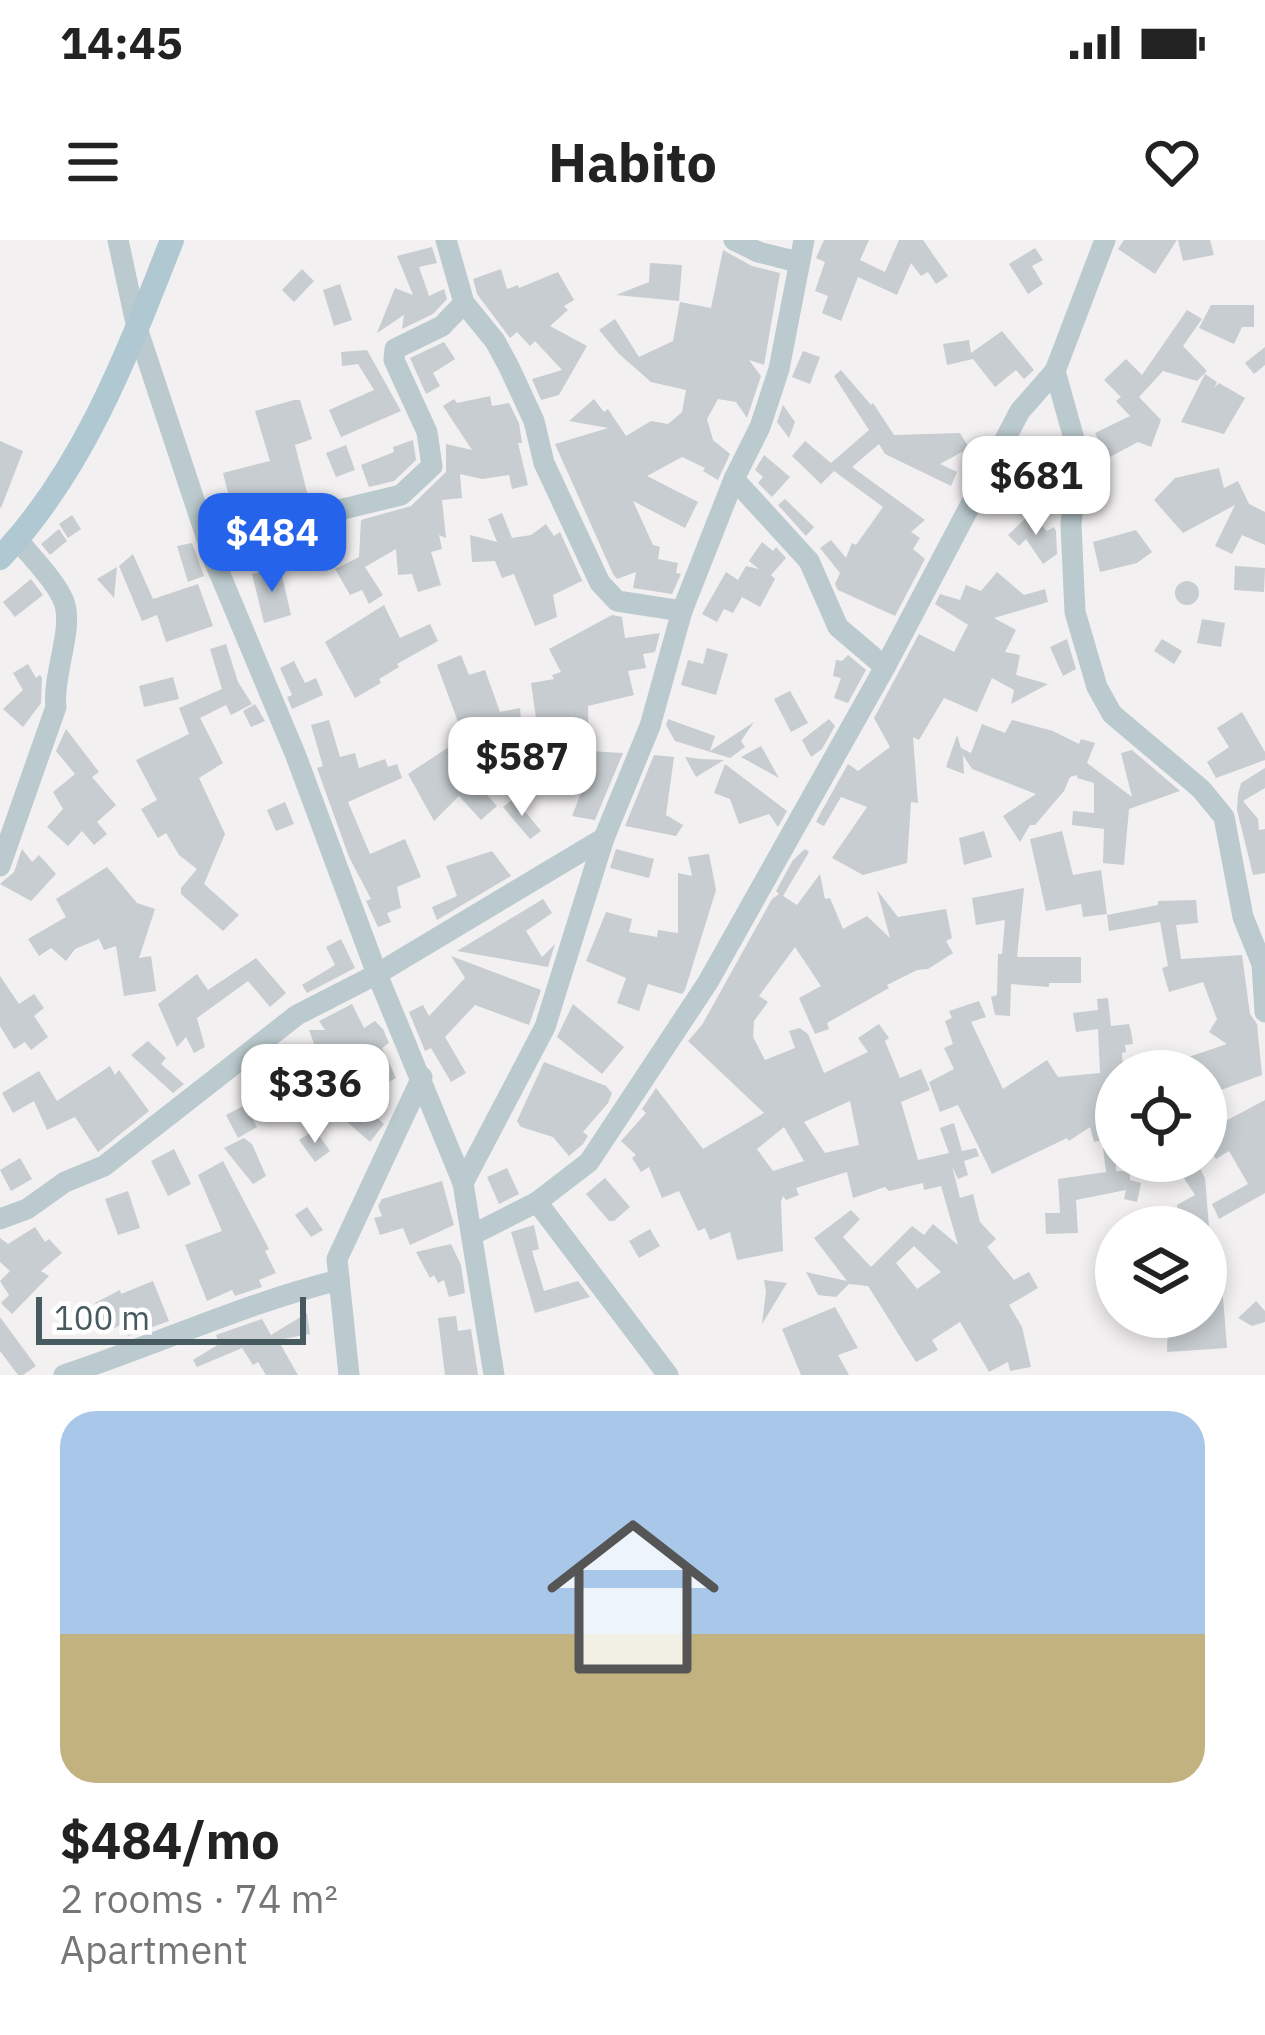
<!DOCTYPE html>
<meta charset="utf-8">
<style>
body{margin:0;font-family:"IBM Plex Sans",sans-serif;background:#f6f6f6;color:#222;height:100vh;display:flex;flex-direction:column;font-size:45px;white-space:nowrap}
*{box-sizing:border-box;margin:0}
p{font-size:39px;color:#767676}
.icon{flex:none;width:66px;height:66px;fill:none;stroke:currentColor;stroke-width:2;stroke-linecap:round;stroke-linejoin:round}
.map{position:relative;height:1135px;overflow:hidden}
.side{display:flex;flex-direction:column;background:#fff;flex:1}
.side>*{flex:none}
.tools{position:absolute;left:1095px;top:810px;display:grid;gap:24px}
.tools a{display:grid;place-items:center;width:132px;height:132px;border-radius:50%;background:#fff;box-shadow:0 6px 18px #0003;font-size:60px}
.scale{position:absolute;left:36px;bottom:30px;width:270px;box-sizing:border-box;padding-left:12px;border:6px solid #475a60;border-top:0;font-size:33px;line-height:42px;white-space:nowrap;color:#475a60;-webkit-text-stroke:9px #fff;paint-order:stroke}
.price{position:absolute;translate:-50% -102px;padding:0 27px;border-radius:24px;background:#fff;color:#222;font-size:39px;line-height:78px;filter:drop-shadow(0 3px 6px #0008)}
.price::after{content:'';position:absolute;left:50%;top:72px;width:36px;height:27px;margin-left:-18px;background:inherit;clip-path:polygon(0 0,100% 0,50% 100%)}
.price.active{background:#2563eb;color:#fff}
ul{padding:0;list-style:none}
li{display:grid;align-content:center;gap:24px;height:636px;padding:0 60px}
li+li{border-top:3px solid #e0e0e0}
li span{display:grid;place-items:center;height:372px;border-radius:36px;color:#555}
li>.icon{margin-inline-start:auto}
span .icon{width:216px;height:216px;fill:#fffc;stroke-width:1}
li b{font-size:51px}
.status{display:flex;justify-content:space-between;align-items:center;height:84px;padding:0 60px;background:#fff;direction:ltr}
.status svg{height:33px;fill:currentColor}
header{display:flex;justify-content:space-between;align-items:center;height:156px;padding:0 60px;background:#fff;font-size:54px;font-weight:700}
.map>svg:first-child{display:block}
.building{fill:#c7cdd0;fill-rule:evenodd}
.lines{fill:none;stroke-linecap:round;stroke-linejoin:round}
.minor{stroke:#bbcace;stroke-width:21}
.major{stroke:#afc8d1;stroke-width:24}
</style>
<div class="status"><b>14:45</b><svg viewBox="0 0 49 12"><path d="M0 12V9h3v3zM5 12V6h3v6zM10 12V3h3v9zM15 12V0h3v12zM26 1h20v11H26zM47 4h2v5h-2z"/></svg></div>
<header><svg class="icon" aria-label="menu" viewBox="0 0 24 24"><path d="M4 6h16M4 12h16M4 18h16"/></svg>Habito<svg class="icon" aria-label="heart" viewBox="0 0 24 24"><path d="M12 20l-8-8c-3-5 5-10 8-4 3-6 11-1 8 4z"/></svg></header>
<div class="map">
<svg width="1265" height="1135" viewBox="0 0 1265 1135">
<rect width="100%" height="100%" fill="#f3f0f1"/>
<!-- building -->
<g class="building">
<polygon points="824,0 869,0 860,20 885,32 899,0 923,0 948,36 936,44 928,32 921,36 911,23 897,55 858,37 841,81 822,73 828,56 815,51 825,22 816,18"/>
<polygon points="1124,0 1177,0 1155,34 1118,9"/>
<polygon points="1178,0 1210,0 1214,15 1183,21"/>
<polygon points="432,7 437,23 419,27 429,56 444,49 447,59 433,74 402,89 404,75 377,93 395,48 413,55 397,16"/>
<polygon points="1035,8 1043,20 1032,26 1043,44 1028,54 1009,24"/>
<polygon points="723,10 752,26 780,33 764,125 749,120 761,136 747,178 736,162 718,159 707,179 713,200 730,214 718,240 703,231 705,228 682,217 647,236 698,262 685,288 633,261 653,305 660,307 658,319 678,323 676,333 681,334 672,354 633,348 636,332 617,339 613,334 555,204 608,188 569,181 594,159 604,172 608,169 626,196 651,181 668,184 682,172 686,150 651,142 619,114 599,90 615,79 639,117 673,101 680,62 711,68"/>
<polygon points="650,23 682,25 679,61 616,55 649,42"/>
<polygon points="302,29 314,41 294,62 282,50"/>
<polygon points="501,29 507,49 518,45 519,48 558,32 574,60 564,66 568,70 550,86 587,106 559,155 541,160 532,139 562,130 535,101 530,106 517,92 510,98 477,54 473,39"/>
<polygon points="340,44 352,80 334,86 323,50"/>
<polygon points="1211,65 1254,65 1254,87 1242,87 1234,104 1199,88"/>
<polygon points="1187,70 1202,79 1183,106 1207,131 1197,141 1163,131 1139,157 1161,180 1151,207 1138,202 1108,218 1095,193 1130,176 1116,161 1121,157 1104,140 1126,119 1142,135"/>
<polygon points="1002,91 1034,130 1024,139 1016,130 995,147 973,119 947,125 943,104 969,100 971,113"/>
<polygon points="444,102 455,119 433,133 440,146 426,154 410,118"/>
<polygon points="1265,107 1265,125 1254,134 1245,123"/>
<polygon points="367,110 401,171 341,197 329,170 374,150 358,124 342,126 341,112"/>
<polygon points="803,111 820,117 810,144 792,137"/>
<polygon points="841,130 871,165 873,163 894,195 960,193 969,208 940,224 957,232 951,246 885,214 879,204 852,227 925,280 911,292 920,298 913,309 925,319 895,376 838,350 835,344 840,333 820,308 831,300 846,318 852,303 856,305 883,267 834,231 821,244 792,216 805,201 831,223 869,190 834,136"/>
<polygon points="1205,134 1217,142 1214,148 1219,143 1245,158 1224,194 1181,182"/>
<polygon points="490,156 492,166 509,163 519,183 522,203 518,203 528,245 512,249 509,235 482,239 460,234 462,258 442,260 446,298 439,295 442,309 431,312 441,345 418,352 412,334 398,335 396,309 365,327 383,355 369,364 362,350 350,355 335,329 359,317 361,280 411,266 446,232 446,204 472,210 443,166 454,159 457,163"/>
<polygon points="294,160 300,160 312,199 295,205 311,268 298,277 239,296 223,233 270,221 255,171"/>
<polygon points="783,165 795,182 789,198 777,182"/>
<polygon points="413,200 416,220 394,241 369,247 361,225 394,212 393,207"/>
<polygon points="0,201 23,211 1,268 0,267"/>
<polygon points="346,205 355,230 336,237 326,213"/>
<polygon points="764,215 790,237 772,257 758,243 763,237 755,230"/>
<polygon points="1219,228 1224,248 1238,241 1249,264 1265,272 1265,305 1242,295 1232,314 1215,306 1235,265 1183,293 1154,260 1175,238"/>
<polygon points="785,259 814,287 806,296 778,265"/>
<polygon points="502,273 512,298 531,295 546,284 554,296 560,292 587,351 582,341 553,355 557,377 535,386 514,334 502,338 495,321 472,322 470,295 497,302 488,279"/>
<polygon points="1030,274 1047,291 1054,287 1056,291 1057,314 1043,324 1026,299 1019,306 1008,295"/>
<polygon points="72,275 81,289 68,298 59,284"/>
<polygon points="59,289 67,301 50,315 41,304"/>
<polygon points="1136,290 1152,312 1137,323 1100,332 1093,302"/>
<polygon points="762,302 773,311 776,307 786,318 771,335 775,339 760,367 742,357 733,373 724,369 717,382 702,374 726,332 738,340 746,326 759,329 749,321"/>
<polygon points="192,303 204,336 188,342 177,306"/>
<polygon points="133,314 153,359 198,344 213,386 166,402 157,375 142,381 119,326"/>
<polygon points="1235,326 1265,328 1264,352 1234,350"/>
<polygon points="117,327 114,358 97,339"/>
<polygon points="280,327 291,375 264,383 252,334"/>
<polygon points="997,332 1024,355 1045,349 1048,362 994,378 1016,390 1005,412 1020,415 1016,435 1048,444 1011,464 1014,450 992,438 977,472 944,458 919,500 913,497 918,563 911,562 907,623 863,635 832,618 867,567 841,557 824,586 816,582 820,574 848,524 858,531 890,507 874,478 919,394 954,412 968,385 935,364 940,354 960,360 966,345 981,351"/>
<polygon points="31,339 43,355 15,377 3,362"/>
<circle cx="1187" cy="353" r="12"/>
<polygon points="384,365 400,398 430,384 438,401 397,424 399,427 379,439 381,443 355,458 325,402"/>
<polygon points="612,375 622,377 625,398 660,393 655,412 643,414 646,428 628,431 634,455 588,466 589,511 623,513 595,580 572,576 587,538 536,538 515,523 513,534 458,523 497,566 481,580 459,556 434,581 408,534 458,501 455,493 461,490 437,425 461,415 469,435 485,430 500,472 520,468 523,503 558,528 556,478 536,478 531,443 554,439 552,435 561,432 549,409"/>
<polygon points="1202,379 1225,383 1221,407 1197,403"/>
<polygon points="1067,399 1076,429 1063,436 1050,407"/>
<polygon points="1162,399 1182,411 1174,424 1154,411"/>
<polygon points="226,404 238,442 252,464 231,475 226,465 200,478 223,523 199,538 225,594 204,644 239,675 223,691 181,654 181,648 197,629 179,615 166,593 158,598 141,569 157,560 136,520 189,494 179,468 222,449 210,409"/>
<polygon points="707,408 728,414 716,455 681,445 688,420 703,424"/>
<polygon points="848,415 866,430 848,463 834,458 841,438 833,436 836,420 842,421"/>
<polygon points="294,421 305,443 316,438 323,455 292,469 287,457 292,455 280,428"/>
<polygon points="28,424 36,438 40,435 42,438 41,463 23,487 3,469 23,450 13,433"/>
<polygon points="173,437 179,459 144,467 139,446"/>
<polygon points="790,451 808,483 791,492 774,459"/>
<polygon points="255,464 265,481 251,487 243,471"/>
<polygon points="1242,472 1265,512 1265,520 1216,538 1207,522 1229,507 1217,488"/>
<polygon points="668,479 715,496 710,511 754,482 741,501 745,507 730,518 675,501 666,485"/>
<polygon points="829,479 835,486 822,509 811,517 802,500"/>
<polygon points="329,480 340,517 355,513 359,528 385,519 388,527 397,524 402,538 348,562 370,614 405,599 421,637 397,647 401,668 387,673 391,682 378,687 366,661 371,659 349,617 317,528 323,526 311,485"/>
<polygon points="1012,480 1053,491 1079,504 1081,499 1095,503 1087,523 1132,557 1121,513 1132,510 1180,551 1129,569 1124,625 1103,623 1104,589 1072,585 1073,571 1094,573 1094,543 1077,538 1077,535 1070,537 1064,551 1035,585 1030,585 1020,602 1003,576 1036,554 972,529 963,515 964,534 946,527 957,495 961,508 971,513 982,484 1005,493"/>
<polygon points="66,489 99,532 92,537 116,565 97,582 107,594 94,605 82,591 68,606 47,587 63,569 53,552 75,534 56,511"/>
<polygon points="761,506 779,538 741,517"/>
<polygon points="654,515 674,517 666,575 683,585 676,596 625,586"/>
<polygon points="685,517 701,519 724,520 696,537"/>
<polygon points="725,524 787,571 778,587 769,574 739,584 730,559 714,553"/>
<polygon points="1265,528 1265,548 1243,561 1258,579 1259,590 1265,589 1265,633 1253,635 1237,570 1238,555 1241,543"/>
<polygon points="514,558 541,591 530,599 503,567"/>
<polygon points="285,562 294,584 276,591 267,570"/>
<polygon points="984,591 992,617 964,625 959,598"/>
<polygon points="1062,591 1073,635 1101,630 1107,674 1083,677 1081,664 1046,671 1030,599"/>
<polygon points="22,609 32,622 39,615 56,634 31,661 0,644 14,632"/>
<polygon points="616,609 654,619 649,638 610,628"/>
<path d="M805 609 809 612 783 656 797 665 820 634 825 659 830 658 843 689 867 676 890 698 877 650 898 677 946 669 952 698 946 701 953 713 928 729 917 730 887 745 889 748 827 783 829 789 815 794 799 758 821 746 795 707 759 756 768 762 754 781 753 797 765 820 795 808 789 791 800 788 808 794 824 833 868 812 858 798 879 784 889 798 885 801 900 838 921 829 930 850 901 862 918 920 949 913 940 888 954 883 962 911 976 908 979 916 964 921 968 935 958 939 952 926 960 958 973 954 980 982 996 999 987 1007 1014 1040 1029 1032 1038 1048 1009 1065 1022 1087 1031 1127 1010 1131 1008 1122 989 1132 960 1082 932 1100 938 1110 916 1122 868 1046 849 1044 836 1057 818 1055 806 1032 847 1041 814 998 851 970 860 979 843 997 871 1027 912 986 924 995 933 984 958 1005 941 946 924 950 923 943 889 951 885 947 853 958 847 932 796 948 799 955 786 960 783 956 781 962 783 1011 737 1020 730 992 710 1000 705 988 698 991 679 951 662 958 649 927 641 932 632 918 636 915 621 901 646 873 642 869 656 848 703 909 764 873 688 801 702 785 772 659 779 654 776 651 793 620ZM850 861 859 905 825 913 804 882ZM784 887 804 921 773 931 757 909ZM914 1006 941 1032 917 1049 896 1023Z"/>
<polygon points="492,611 511,636 437,680 432,667 457,656 446,626"/>
<polygon points="709,614 716,650 685,750 682,754 648,744 639,771 617,763 626,738 586,721 606,672 632,679 629,692 657,697 658,690 678,693 678,633 692,636 688,617"/>
<polygon points="107,627 137,663 155,669 139,718 151,716 156,751 124,756 116,706 104,710 99,699 75,709 66,721 51,708 39,716 28,699 66,677 56,659"/>
<polygon points="1024,648 1017,717 1081,717 1081,743 1049,743 1049,747 1011,744 1010,776 995,775 991,757 997,755 998,714 1002,714 1005,680 976,685 972,658"/>
<polygon points="543,659 552,673 526,691 542,717 555,704 548,727 457,711"/>
<polygon points="1196,660 1198,683 1176,685 1181,719 1242,715 1250,774 1257,784 1262,835 1210,854 1220,884 1265,860 1265,953 1219,979 1212,964 1248,944 1229,911 1216,919 1206,901 1206,831 1160,831 1159,827 1227,804 1209,792 1217,779 1203,742 1169,752 1162,728 1168,726 1160,682 1109,691 1107,675 1158,665 1158,661"/>
<polygon points="341,699 355,728 307,753 302,745 335,725 326,707"/>
<polygon points="451,716 541,750 529,785 475,765 445,797 466,833 451,842 431,808 425,811 409,772 423,765 429,776 465,738"/>
<polygon points="256,718 286,753 270,767 248,741 197,778 205,807 194,813 186,797 177,807 158,764 197,734 208,750"/>
<polygon points="0,736 19,764 34,754 44,768 34,776 48,797 31,810 25,802 14,809 0,786"/>
<polygon points="1108,758 1111,786 1129,784 1131,791 1133,804 1125,805 1126,812 1122,813 1123,831 1116,831 1116,931 1130,931 1130,940 1141,943 1137,962 1124,959 1126,950 1076,960 1078,993 1046,994 1045,973 1060,973 1058,939 1106,932 1102,900 1094,902 1090,887 1069,901 1067,898 992,934 958,865 940,872 929,842 954,829 944,808 953,804 945,781 952,778 949,771 979,761 986,777 971,782 1003,849 1047,820 1058,837 1100,833 1098,789 1076,792 1073,773 1098,770 1097,759"/>
<polygon points="352,764 364,788 375,781 383,789 389,803 382,808 396,838 356,859 384,884 370,902 337,873 324,881 310,860 324,851 310,826 320,820 309,790 325,790 319,781"/>
<polygon points="573,764 624,807 602,834 557,797"/>
<polygon points="148,801 166,818 161,824 184,844 173,853 131,815"/>
<polygon points="544,822 606,846 612,853 608,863 583,892 588,896 583,904 569,916 553,897 521,887 517,881"/>
<polygon points="110,826 115,835 119,830 149,871 98,912 75,877 47,890 34,861 13,873 2,853 39,831 57,861"/>
<polygon points="245,865 257,887 238,898 226,875"/>
<polygon points="315,890 330,911 315,922 299,900"/>
<polygon points="244,898 252,904 266,936 253,944 224,908"/>
<polygon points="174,909 191,944 168,956 151,921"/>
<polygon points="20,918 32,939 11,951 0,930"/>
<polygon points="223,921 269,1009 265,1011 276,1033 259,1040 262,1047 235,1056 232,1050 207,1061 185,1005 222,991 198,935"/>
<polygon points="1173,921 1196,921 1205,938 1209,987 1181,987 1177,965 1195,955"/>
<polygon points="507,928 519,954 499,964 487,937"/>
<polygon points="605,938 630,967 614,981 609,981 586,954"/>
<polygon points="442,941 454,985 410,1005 403,988 380,995 374,978 382,976 378,966 382,959"/>
<polygon points="128,951 140,988 118,995 105,959"/>
<polygon points="307,967 323,990 311,997 295,975"/>
<polygon points="534,985 539,1009 532,1011 544,1051 578,1041 590,1057 535,1073 511,992"/>
<polygon points="35,987 45,1002 49,999 62,1013 41,1031 49,1036 12,1074 1,1063 9,1055 0,1041 10,1031 0,1022 0,998 8,1004"/>
<polygon points="650,989 660,1006 639,1018 629,1001"/>
<polygon points="451,1004 461,1025 465,1053 449,1057 444,1040 438,1043 434,1035 430,1038 416,1012"/>
<polygon points="764,1040 787,1043 762,1084 766,1051"/>
<polygon points="153,1041 169,1081 128,1096 122,1084 109,1091 95,1063 120,1050 121,1054"/>
<polygon points="1222,1045 1227,1108 1167,1112 1168,1077 1206,1077 1206,1047"/>
<polygon points="1256,1061 1265,1071 1265,1082 1252,1086 1238,1078"/>
<polygon points="835,1067 858,1108 838,1115 849,1135 801,1135 782,1089"/>
<polygon points="307,1073 310,1094 278,1100 298,1135 266,1135 258,1122 253,1125 242,1108 197,1127 193,1120 219,1104 216,1095 262,1079 271,1095"/>
<polygon points="456,1076 458,1091 471,1089 478,1135 445,1135 438,1078"/>
<polygon points="0,1077 36,1126 23,1135 18,1135 0,1111"/>
</g>
<g class="lines">
<!-- minor -->
<g class="minor">
<polyline points="118,0 137,88 214,320 296,516 377,734 463,943 494,1135"/>
<polyline points="446,0 464,63 495,101 509,127 534,181 544,223 600,343 617,361 682,371"/>
<polyline points="734,0 758,12 798,22"/>
<polyline points="1105,0 1055,131 1078,213 1071,285 1075,372 1097,447 1112,474 1201,549 1224,577 1243,677 1262,724 1265,772"/>
<polyline points="734,239 809,321 838,387 885,427"/>
<polyline points="214,320 305,291 331,272 401,255 432,226 427,192 394,120 395,109 442,86 464,63"/>
<path d="M0 626 56 467C52 436 74 389 64 362 56 341 32 318 18 300"/>
<polyline points="463,943 545,787 604,598 650,486 682,371 734,239 760,187 779,129 804,0"/>
<polyline points="537,962 668,1135"/>
<polyline points="0,979 27,969 65,942 104,926 297,775 377,734 604,598"/>
<polyline points="472,995 537,962 589,922 708,742 885,427 1020,171 1055,131"/>
<path d="M64 1135C156 1105 245 1063 339 1040"/>
<polyline points="349,1135 337,1019 422,837"/>
</g>
<!-- major -->
<path class="major" d="M0 318C84 230 128 112 172 0"/>
</g>
</svg>
<div class="tools">
<a><svg class="icon" aria-label="locate" viewBox="0 0 24 24"><circle cx="12" cy="12" r="6"/><path d="M12 2v4M12 18v4M2 12h4M18 12h4"/></svg></a>
<a><svg class="icon" aria-label="layers" viewBox="0 0 24 24"><path d="M12 4l9 5-9 5-9-5zM3 14l9 5 9-5"/></svg></a>
</div>
<div class="scale">100 m</div>
<b class="price" style="left:1036px;top:298px">$681</b>
<b class="price active" style="left:272px;top:355px">$484</b>
<b class="price" style="left:522px;top:579px">$587</b>
<b class="price" style="left:315px;top:906px">$336</b>
</div>
<section class="side">
<ul>
<li><span style="background:linear-gradient(#a9c7e8 60%,#c2b280 0)"><svg class="icon" aria-label="home" viewBox="0 0 24 24"><path d="M3 11l9-7 9 7M6 9v11h12V9"/></svg></span><div><b>$484/mo</b><p>2 rooms · 74 m²</p><p>Apartment</p></div></li>
</ul>
</section>
